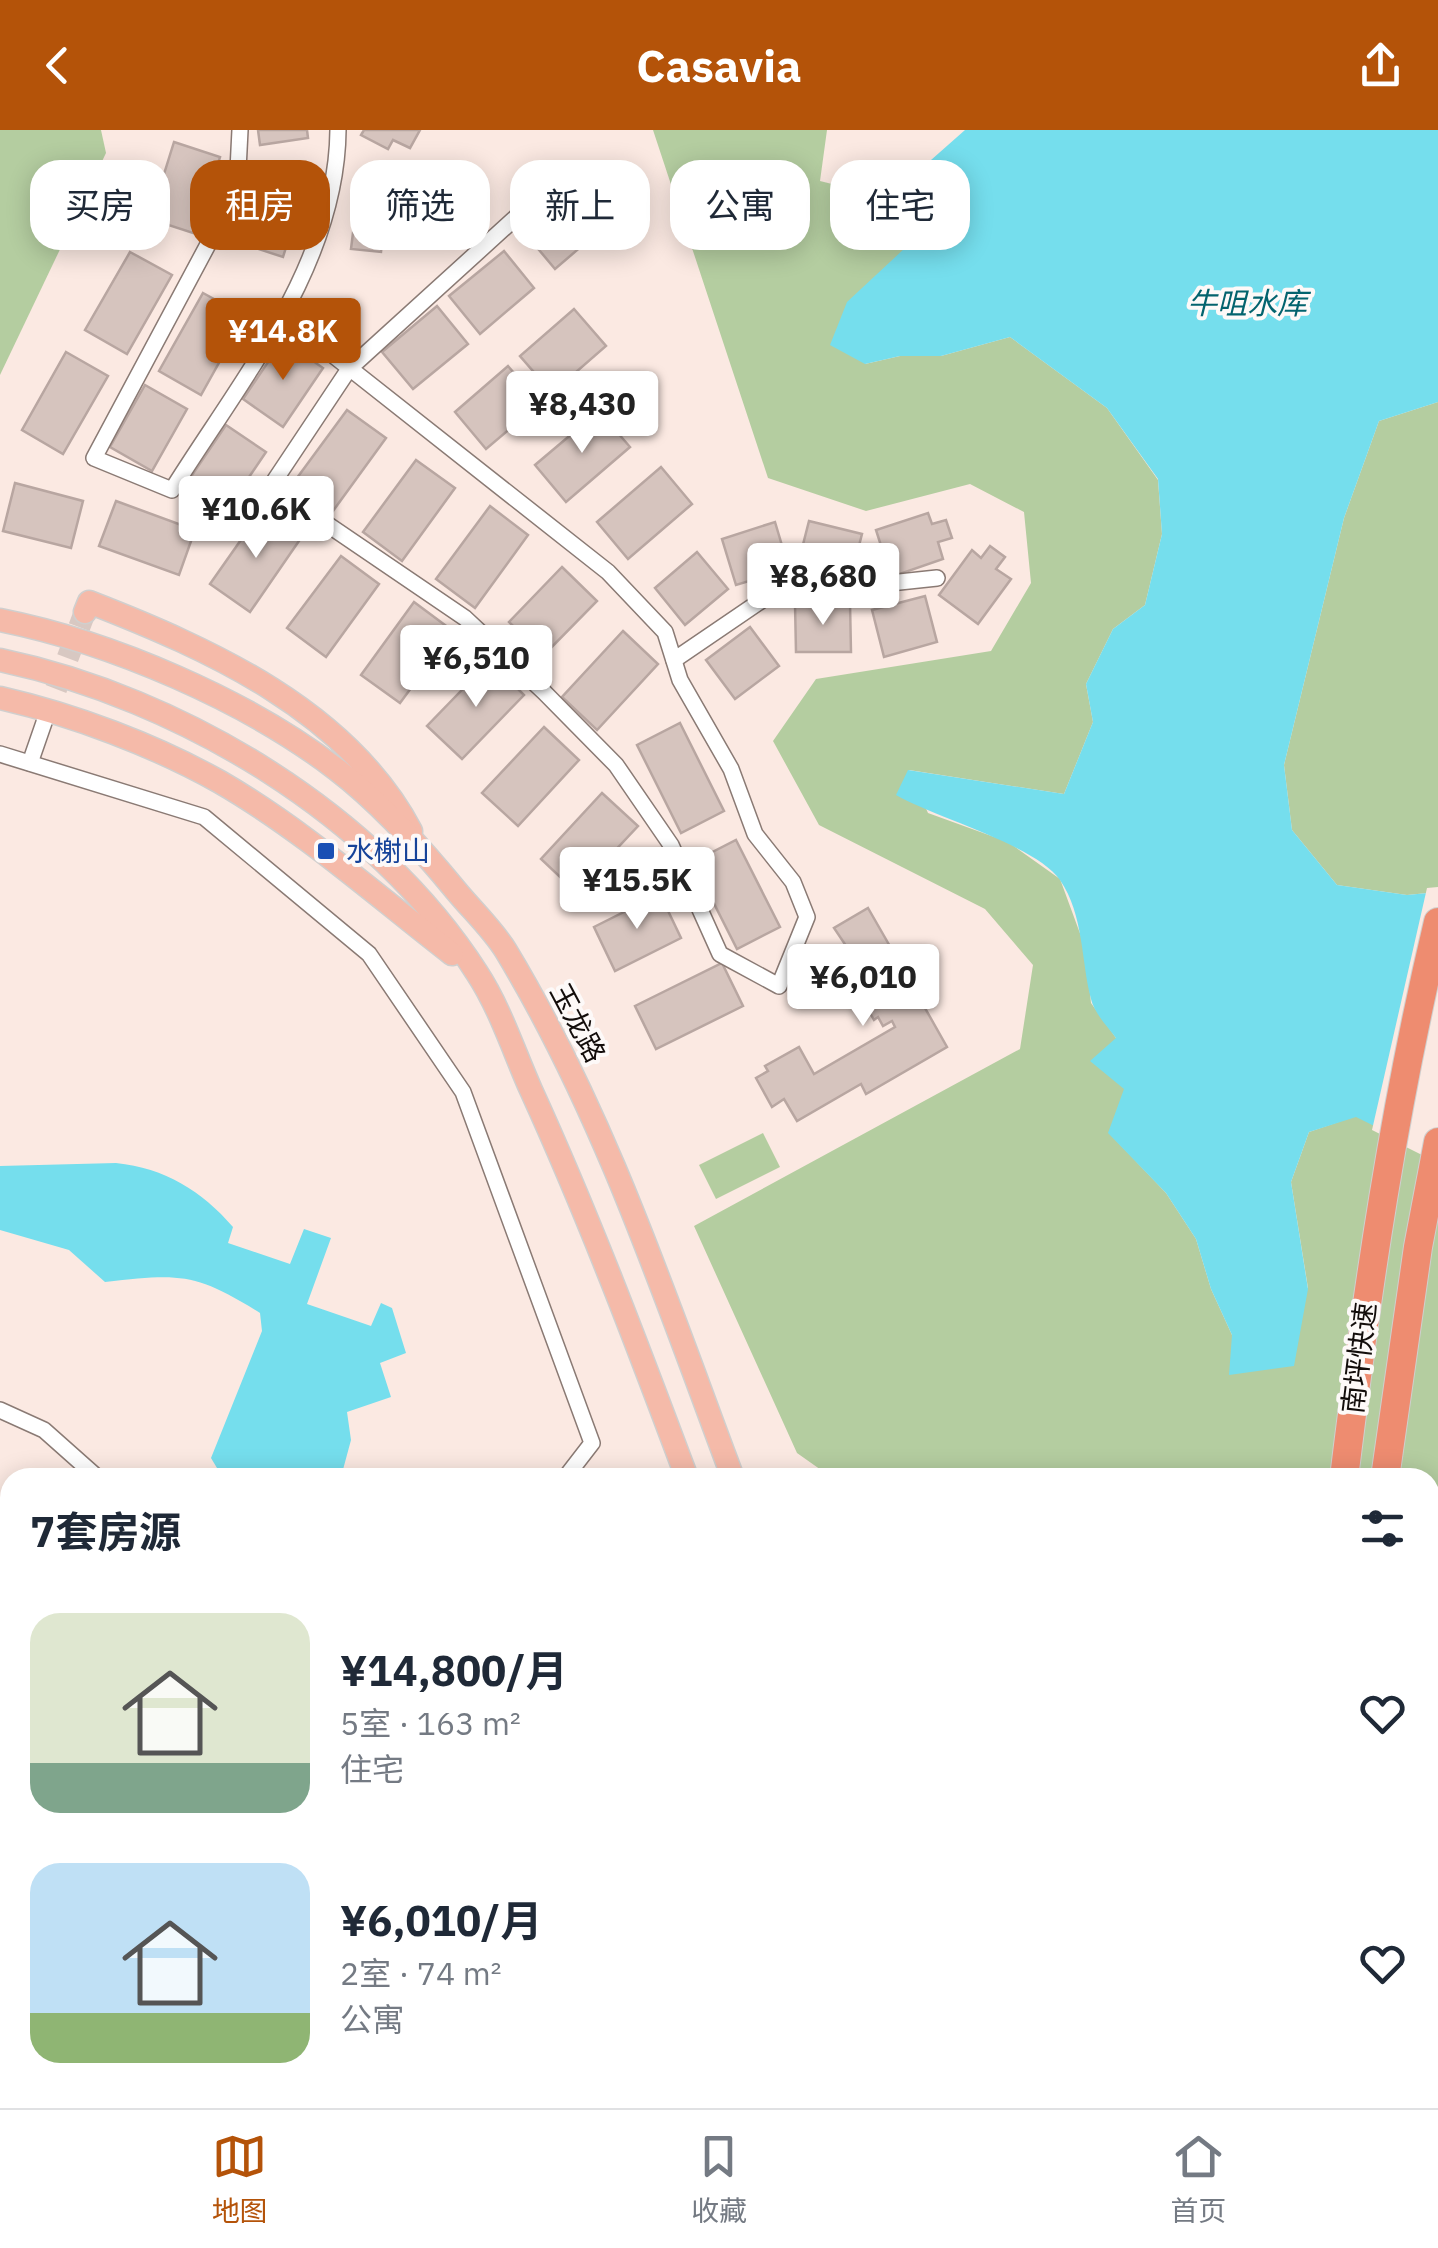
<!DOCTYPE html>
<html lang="zh">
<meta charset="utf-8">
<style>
body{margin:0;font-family:"IBM Plex Sans","Noto Sans SC",sans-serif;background:#f2f2f3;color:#1f2937;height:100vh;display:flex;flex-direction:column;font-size:38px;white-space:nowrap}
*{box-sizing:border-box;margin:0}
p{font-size:32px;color:#747a83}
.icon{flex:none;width:55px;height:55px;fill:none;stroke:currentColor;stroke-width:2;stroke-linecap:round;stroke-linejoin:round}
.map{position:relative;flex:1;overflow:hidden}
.side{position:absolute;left:0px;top:1338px;width:1440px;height:642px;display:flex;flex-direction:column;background:#fff;border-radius:30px 30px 0 0;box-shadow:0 5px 25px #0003}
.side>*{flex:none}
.top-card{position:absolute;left:30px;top:30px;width:1380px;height:90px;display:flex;gap:20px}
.price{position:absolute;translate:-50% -85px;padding:0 22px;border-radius:10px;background:#fff;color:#222;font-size:32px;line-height:65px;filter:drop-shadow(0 2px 5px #0008)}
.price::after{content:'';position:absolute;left:50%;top:60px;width:30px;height:22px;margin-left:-15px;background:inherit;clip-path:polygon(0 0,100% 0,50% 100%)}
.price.selected{background:#b45309;color:#fff}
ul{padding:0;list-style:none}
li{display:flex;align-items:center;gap:30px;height:250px;padding:0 30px}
li span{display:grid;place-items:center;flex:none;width:280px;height:200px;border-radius:30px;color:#555}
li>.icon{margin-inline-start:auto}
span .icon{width:120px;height:120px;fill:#fffc;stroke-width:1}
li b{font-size:42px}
h2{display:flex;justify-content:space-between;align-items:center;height:120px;padding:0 30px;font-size:42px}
.chip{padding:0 35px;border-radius:30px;background:#fff;box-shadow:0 5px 25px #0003;font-size:35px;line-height:90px}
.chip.selected{background:#b45309;color:#fff}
header{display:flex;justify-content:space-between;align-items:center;height:130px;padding:0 30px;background:#b45309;color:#fff;font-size:45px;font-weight:800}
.tab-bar{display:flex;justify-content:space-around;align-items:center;height:140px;border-top:2px solid #e0e1e3;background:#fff;font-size:28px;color:#747a83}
.tab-bar a{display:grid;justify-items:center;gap:5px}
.tab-bar .selected{color:#b45309}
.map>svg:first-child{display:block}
.green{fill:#b4cda0}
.water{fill:#75deed}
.pier{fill:#fbe9e2}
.building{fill:#d6c4be;stroke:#b8a6a1;stroke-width:2.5}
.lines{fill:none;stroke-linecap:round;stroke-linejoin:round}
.primary-tunnel{stroke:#d8c8c2;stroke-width:22;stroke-dasharray:22 11;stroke-linecap:butt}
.street-casing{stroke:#8a7a74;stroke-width:18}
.primary-casing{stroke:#d0cfce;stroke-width:25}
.highway-casing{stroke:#d0cfce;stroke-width:30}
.street{stroke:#fff;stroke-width:15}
.primary{stroke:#f5baa9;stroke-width:22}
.highway{stroke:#ee8c70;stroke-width:28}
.transit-dot{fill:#1a4fb4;stroke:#fdf9f8;stroke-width:4}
.labels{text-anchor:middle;stroke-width:8;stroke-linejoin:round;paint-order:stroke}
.transit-label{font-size:28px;fill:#164399;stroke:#fdf9f8;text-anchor:start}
.street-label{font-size:28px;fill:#130d0b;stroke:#fdf9f8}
.water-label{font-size:30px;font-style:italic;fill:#03636e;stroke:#fdf9f8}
</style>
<header><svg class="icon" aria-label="back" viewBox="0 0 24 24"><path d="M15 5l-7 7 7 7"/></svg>Casavia<svg class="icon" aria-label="share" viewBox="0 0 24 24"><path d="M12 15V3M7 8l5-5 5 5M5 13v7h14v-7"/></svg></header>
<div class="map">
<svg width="1438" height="1978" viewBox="0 0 1438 1978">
<rect width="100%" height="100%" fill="#fbe9e2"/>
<!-- green -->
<g class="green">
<polygon points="0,0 101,0 106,23 0,245"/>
<polygon points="653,0 827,0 820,51 888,68 965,0 888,68 920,104 865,234 900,226 941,226 1010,207 1107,278 1158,350 1162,404 1145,475 1113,499 1086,554 1093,592 1064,664 909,640 928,683 1008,712 1060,749 1085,817 1091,873 1116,908 1125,959 1109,1003 1166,1063 1196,1109 1211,1159 1232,1205 1308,1158 1291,1052 1309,1002 1356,986 1425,1021 1438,1043 1438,1978 428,1978 436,1970 1430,1970 1430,1348 831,1347 797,1323 694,1096 1020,919 1033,835 985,779 819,695 773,611 816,549 991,521 1031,453 1024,382 970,354 866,381 768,348"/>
<polygon points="1438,272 1438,762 1407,765 1337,755 1292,700 1284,635 1344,388 1379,291"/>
<polygon points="763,1003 780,1037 716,1069 699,1035"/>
<polygon points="0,1711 10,1718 10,1970 345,1970 356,1978 0,1978"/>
</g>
<!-- water -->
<g class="water">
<path d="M965 0H1438V272L1379 291 1344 388 1284 635 1292 700 1337 755 1407 765 1438 762 1425 1021 1356 987 1309 1002 1291 1052 1308 1159 1294 1236 1229 1245 1232 1205 1211 1159 1196 1109 1166 1063 1108 1003 1124 959 1090 931 1116 908C1108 897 1094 883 1091 869 1081 831 1084 785 1060 750 1036 715 936 688 896 665L908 640 1064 664 1093 592 1086 554 1113 499 1145 475 1162 404 1158 349 1107 278 1010 207 941 226H900L865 234 830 215 847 172 920 104 888 68Z"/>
<path d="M116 1033C165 1038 202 1061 233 1097L228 1113 290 1134 304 1099 331 1108 307 1174 371 1196 381 1173 392 1178 406 1223 380 1233 391 1267 347 1282 351 1310 341 1347H254C243 1336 233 1336 220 1343L211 1328 262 1201 260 1183C194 1142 180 1144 105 1152L69 1120 0 1100V1036Z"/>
</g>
<!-- pier -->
<polygon class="pier" points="1438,757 1438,1048 1422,1025 1372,1000 1427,758"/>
<!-- building -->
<g class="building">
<polygon points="258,0 307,0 308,8 260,15"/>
<polygon points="364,0 420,0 410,18 393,10 388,19 361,5"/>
<polygon points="174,12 220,27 196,104 150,89"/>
<polygon points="261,35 307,50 283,127 237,112"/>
<polygon points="360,46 390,49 389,59 408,62 402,115 382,112 381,122 351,119"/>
<polygon points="587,48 619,84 555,139 524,102"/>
<polygon points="504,121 534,158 480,204 449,166"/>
<polygon points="130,122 172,145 127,224 85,200"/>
<polygon points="203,163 245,186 201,265 159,241"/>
<polygon points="437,176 468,214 413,259 382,222"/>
<polygon points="574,179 606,216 552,263 520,226"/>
<polygon points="283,210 323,238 283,297 243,269"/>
<polygon points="66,222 108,246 63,324 22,300"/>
<polygon points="508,236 540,273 486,319 455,282"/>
<polygon points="145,255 187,279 152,341 110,317"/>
<polygon points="347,280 386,308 333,381 294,352"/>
<polygon points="599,281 630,317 566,372 535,335"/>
<polygon points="226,295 266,322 226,381 186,354"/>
<polygon points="416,330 455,358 402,431 363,402"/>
<polygon points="661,337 692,374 628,429 597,392"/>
<polygon points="15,353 83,371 71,418 3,401"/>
<polygon points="116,371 195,400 179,445 99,416"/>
<polygon points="490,376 528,405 475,478 436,449"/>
<polygon points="262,380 301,408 250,482 210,454"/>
<polygon points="928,383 932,394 946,390 952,408 938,412 943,429 891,447 876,400"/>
<polygon points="809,391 862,404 850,451 797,438"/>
<polygon points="775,392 789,439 736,455 722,409"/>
<polygon points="990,416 1005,427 996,439 1011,449 978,494 939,465 972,420 981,428"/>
<polygon points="697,422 728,459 685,495 655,458"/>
<polygon points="341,426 379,454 326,527 287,498"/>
<polygon points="562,437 597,471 543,526 509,492"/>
<polygon points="925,466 937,512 884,527 872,480"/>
<polygon points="414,472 453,501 400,573 361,545"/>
<polygon points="850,473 851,522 796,522 795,474"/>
<polygon points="750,497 779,536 735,569 706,530"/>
<polygon points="623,501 658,534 597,600 562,567"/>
<polygon points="490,531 524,565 462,629 427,596"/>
<polygon points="680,593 724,681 681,703 637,615"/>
<polygon points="544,597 579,630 518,696 482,663"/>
<polygon points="602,663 638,696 576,762 541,729"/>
<polygon points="736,710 780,797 737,819 693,732"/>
<polygon points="660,764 681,808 615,841 594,797"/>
<polygon points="868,778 895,825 900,823 904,829 908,827 926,859 923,862 926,868 921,871 947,917 866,964 861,954 797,991 784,969 772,977 756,948 768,941 765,936 799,917 814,944 895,897 892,891 883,896 878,887 874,890 855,857 859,855 855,846 863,841 834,798"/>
<polygon points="722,833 743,876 656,919 635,876"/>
</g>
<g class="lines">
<!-- primary-tunnel -->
<polyline class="primary-tunnel" points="56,559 85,482"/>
<defs>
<g id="street">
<path d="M240 0 238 40 228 77 94 328 172 360C240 251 337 135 338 0"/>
<polyline points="281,184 608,442 665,502 680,550 731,639 755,704 793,752 807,787 779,856 720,824 671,715 616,635 544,562 465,488 271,356 349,239 557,50"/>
<polyline points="674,530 768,466 937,448"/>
<polyline points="0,624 204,687 369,824 463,962 592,1313 565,1348"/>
<polyline points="30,633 48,581"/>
<polyline points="0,1280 44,1300 98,1348"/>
</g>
<g id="primary">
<path d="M85 482 89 472C210 519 348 581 411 701"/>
<path d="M0 490C111 512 246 570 336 639 382 674 422 719 458 763 474 782 493 800 506 821 605 985 666 1170 733 1348"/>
<path d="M0 530C181 568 376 685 477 843 500 878 514 922 531 960 589 1087 638 1217 687 1348"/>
<path d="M0 568C74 585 154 615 220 652 303 700 377 766 452 824"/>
</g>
<g id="highway">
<path d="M1344 1348C1367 1160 1394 976 1438 792"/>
<polyline points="1385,1348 1418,1117 1438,1012"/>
<polyline points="1430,1927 1438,1932"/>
<polyline points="1430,1959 1438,1964"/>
<polyline points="1231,1970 1235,1978"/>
<polyline points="1316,1970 1316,1978"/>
<polyline points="1360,1970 1360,1978"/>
<polyline points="1392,1970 1392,1978"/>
</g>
</defs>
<!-- street casing -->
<use href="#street" class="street-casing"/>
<!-- primary casing -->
<use href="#primary" class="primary-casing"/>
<!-- highway casing -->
<use href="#highway" class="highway-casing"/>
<!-- street -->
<use href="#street" class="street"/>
<!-- primary -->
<use href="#primary" class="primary"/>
<!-- highway -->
<use href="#highway" class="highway"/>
</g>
<!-- markers -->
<rect class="transit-dot" x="316" y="711" width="20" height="20" rx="5"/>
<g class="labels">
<!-- transit labels -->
<g class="transit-label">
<text x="346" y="731">水榭山</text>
</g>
<!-- street labels -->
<g class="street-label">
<text transform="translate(578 893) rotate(62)" y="10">玉龙路</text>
<text transform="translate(1359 1228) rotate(-83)" y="10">南坪快速</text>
</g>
<!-- water labels -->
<g class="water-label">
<text x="1247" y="184">牛咀水库</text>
</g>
</g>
</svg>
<b class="price selected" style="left:283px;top:253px">¥14.8K</b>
<b class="price" style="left:582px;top:326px">¥8,430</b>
<b class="price" style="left:256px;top:431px">¥10.6K</b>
<b class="price" style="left:823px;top:498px">¥8,680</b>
<b class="price" style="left:476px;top:580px">¥6,510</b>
<b class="price" style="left:637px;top:802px">¥15.5K</b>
<b class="price" style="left:863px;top:899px">¥6,010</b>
<div class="top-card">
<a class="chip">买房</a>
<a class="chip selected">租房</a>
<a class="chip">筛选</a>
<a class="chip">新上</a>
<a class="chip">公寓</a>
<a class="chip">住宅</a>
</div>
<section class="side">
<h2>7套房源<svg class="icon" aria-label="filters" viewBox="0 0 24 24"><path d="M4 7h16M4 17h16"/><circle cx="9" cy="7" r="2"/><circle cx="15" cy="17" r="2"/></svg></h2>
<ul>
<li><span style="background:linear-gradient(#dfe7d0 75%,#7fa58c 0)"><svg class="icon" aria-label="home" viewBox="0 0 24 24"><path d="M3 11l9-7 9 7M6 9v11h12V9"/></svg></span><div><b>¥14,800/月</b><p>5室 · 163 m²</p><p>住宅</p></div><svg class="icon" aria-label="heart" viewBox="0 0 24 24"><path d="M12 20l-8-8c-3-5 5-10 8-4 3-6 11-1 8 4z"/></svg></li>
<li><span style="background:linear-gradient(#bfe0f5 75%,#8fb573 0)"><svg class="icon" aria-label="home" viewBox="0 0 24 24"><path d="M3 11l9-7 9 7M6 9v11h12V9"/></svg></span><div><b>¥6,010/月</b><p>2室 · 74 m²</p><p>公寓</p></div><svg class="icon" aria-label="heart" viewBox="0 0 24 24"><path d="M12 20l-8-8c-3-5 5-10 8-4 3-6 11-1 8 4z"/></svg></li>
</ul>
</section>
</div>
<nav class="tab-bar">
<a class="selected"><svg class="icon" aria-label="map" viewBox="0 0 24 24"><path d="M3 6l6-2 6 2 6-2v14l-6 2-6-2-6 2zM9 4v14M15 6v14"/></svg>地图</a>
<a><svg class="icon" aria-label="saved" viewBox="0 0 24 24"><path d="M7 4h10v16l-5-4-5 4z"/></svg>收藏</a>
<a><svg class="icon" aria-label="home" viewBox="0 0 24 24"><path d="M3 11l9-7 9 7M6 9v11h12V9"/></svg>首页</a>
</nav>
